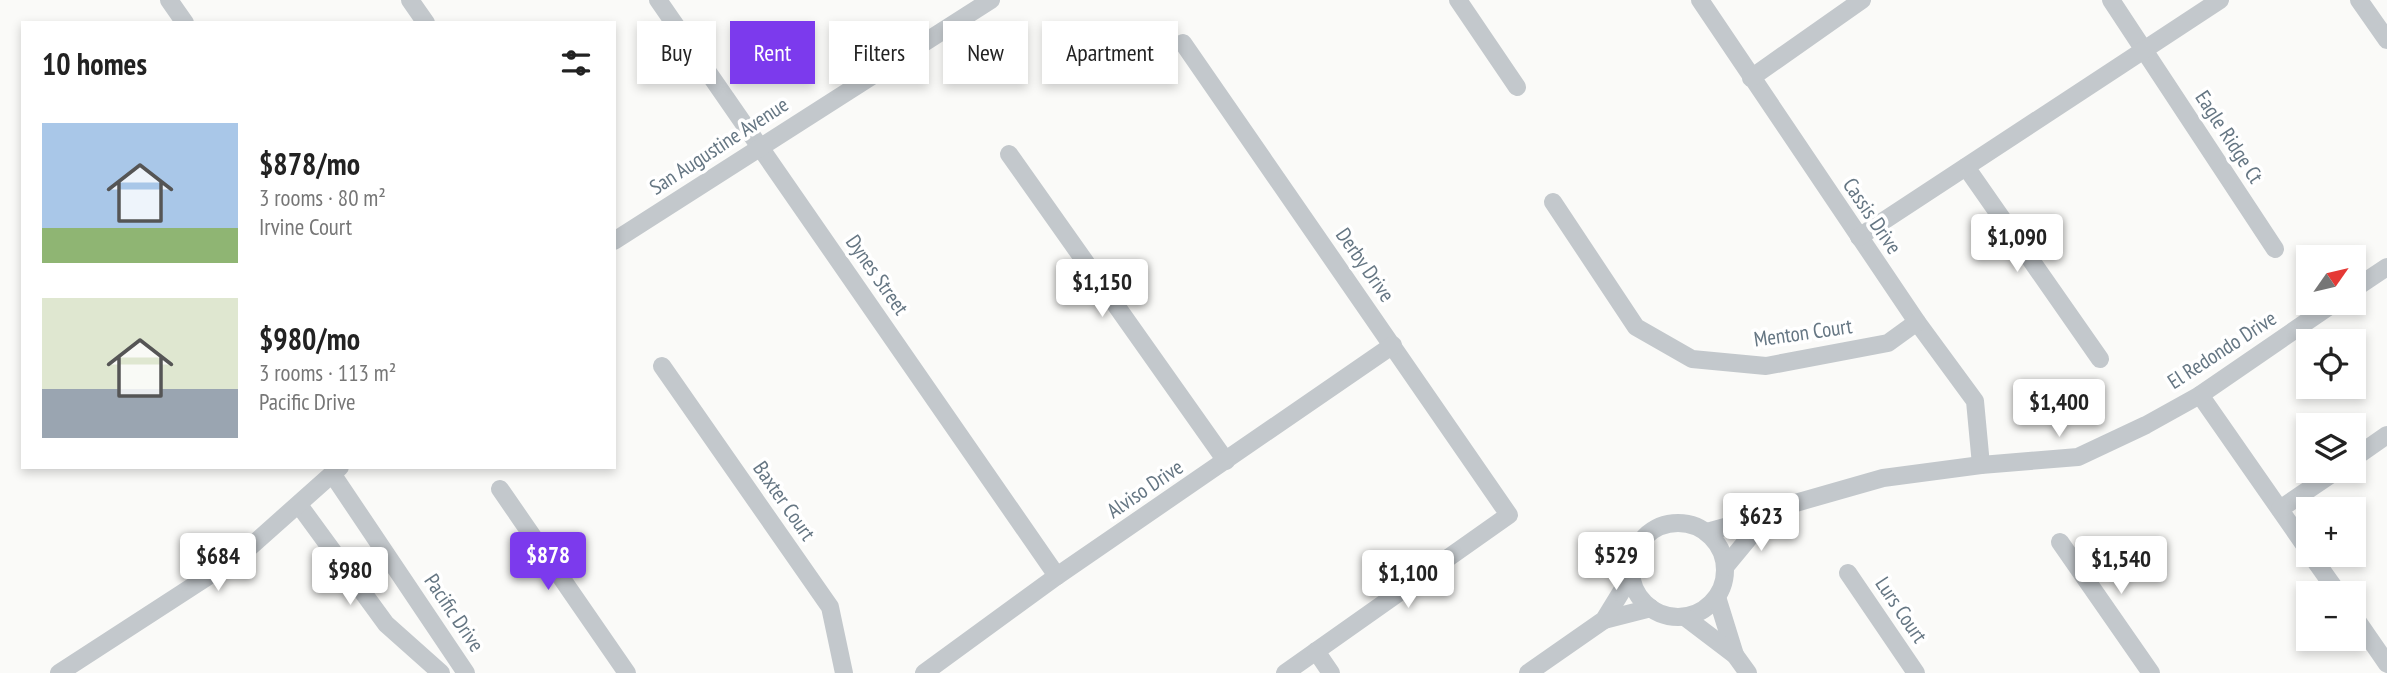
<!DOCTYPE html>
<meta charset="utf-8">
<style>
body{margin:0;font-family:"PT Sans Narrow",sans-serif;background:#f6f6f6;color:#222;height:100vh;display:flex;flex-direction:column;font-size:26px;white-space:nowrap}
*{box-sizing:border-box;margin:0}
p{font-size:23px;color:#767676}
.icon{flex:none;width:38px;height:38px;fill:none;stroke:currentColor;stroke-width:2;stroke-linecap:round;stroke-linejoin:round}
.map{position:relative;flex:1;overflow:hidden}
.drawer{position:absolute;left:21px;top:21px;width:595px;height:448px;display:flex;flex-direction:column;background:#fff;border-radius:0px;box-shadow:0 4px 10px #0003}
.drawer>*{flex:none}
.banner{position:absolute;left:637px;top:21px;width:665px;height:63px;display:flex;gap:14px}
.needle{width:46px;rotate:56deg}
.tools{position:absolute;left:2296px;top:245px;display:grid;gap:14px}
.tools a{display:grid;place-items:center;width:70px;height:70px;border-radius:0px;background:#fff;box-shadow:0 4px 10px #0003;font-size:35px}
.price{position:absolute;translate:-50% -60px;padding:0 16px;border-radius:7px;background:#fff;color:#222;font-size:23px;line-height:46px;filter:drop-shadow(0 2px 4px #0008)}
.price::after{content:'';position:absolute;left:50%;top:42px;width:21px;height:16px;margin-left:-10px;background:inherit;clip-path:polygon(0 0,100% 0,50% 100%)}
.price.active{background:#7c3aed;color:#fff}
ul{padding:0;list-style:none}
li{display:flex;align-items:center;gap:21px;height:175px;padding:0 21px}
li span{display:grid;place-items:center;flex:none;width:196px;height:140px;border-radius:0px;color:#555}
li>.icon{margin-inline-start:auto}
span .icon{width:84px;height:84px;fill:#fffc;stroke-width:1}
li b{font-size:30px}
h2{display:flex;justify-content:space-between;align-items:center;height:84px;padding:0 21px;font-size:30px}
.chip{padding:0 24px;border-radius:0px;background:#fff;box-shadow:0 4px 10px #0003;font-size:24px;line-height:63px}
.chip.active{background:#7c3aed;color:#fff}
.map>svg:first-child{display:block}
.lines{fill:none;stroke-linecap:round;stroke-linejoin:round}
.minor{stroke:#c3c8cc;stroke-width:18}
.labels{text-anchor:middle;stroke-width:7;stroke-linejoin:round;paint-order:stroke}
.street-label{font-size:21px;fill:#657683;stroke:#fff}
</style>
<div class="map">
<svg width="2387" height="673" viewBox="0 0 2387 673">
<rect width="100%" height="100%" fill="#fafaf8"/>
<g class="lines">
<!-- minor -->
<g class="minor">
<polyline points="169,0 185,23"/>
<polyline points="410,0 426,23"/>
<polyline points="658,0 1057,576"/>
<polyline points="1458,0 1517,87"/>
<polyline points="1700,0 1917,322 1975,401 1981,465"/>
<polyline points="2111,0 2275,249"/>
<polyline points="2359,0 2387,40"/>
<polyline points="1183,43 1509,515 1285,673"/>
<polyline points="1751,78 1862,0"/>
<polyline points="1009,154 1226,461"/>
<polyline points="1966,167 2100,359"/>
<polyline points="1553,202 1636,327 1692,359 1766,366 1888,343 1917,322"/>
<polyline points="1859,237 2220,0"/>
<polyline points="614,241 991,0"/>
<polyline points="2354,289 2387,267"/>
<polyline points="662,366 830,607 844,673"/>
<polyline points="2200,395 2308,550"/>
<polyline points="2354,458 2387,435"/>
<polyline points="333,475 466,673"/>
<polyline points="500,489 627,673"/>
<polyline points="299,505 386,624 441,673"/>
<polyline points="2280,509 2336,471"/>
<circle cx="1678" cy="570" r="47"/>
<polyline points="1707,532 1768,515 1792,504 1883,478 1981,465 2078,457 2146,425 2200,395 2334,303"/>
<polyline points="2060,542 2151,673"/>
<polyline points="2311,555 2338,593"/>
<polyline points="1725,567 1768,515"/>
<polyline points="1848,573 1916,673"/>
<polyline points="1717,597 1735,655"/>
<polyline points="2354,616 2387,664"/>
<polyline points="1685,617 1735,655 1748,673"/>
<polyline points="1604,620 1651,608"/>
<polyline points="1316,651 1331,673"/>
<polyline points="59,673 241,555 340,467"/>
<polyline points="924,673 1057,576 1393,345"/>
<polyline points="1528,673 1604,620 1631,576"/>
</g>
</g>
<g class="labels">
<!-- street labels -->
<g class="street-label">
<text transform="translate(2229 137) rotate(57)" y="7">Eagle Ridge Ct</text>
<text transform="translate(719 146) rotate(-33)" y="7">San Augustine Avenue</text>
<text transform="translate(1872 216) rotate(56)" y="7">Cassis Drive</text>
<text transform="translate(1365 265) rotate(55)" y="7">Derby Drive</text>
<text transform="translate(877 275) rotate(55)" y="7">Dynes Street</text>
<text transform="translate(1803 333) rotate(-8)" y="7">Menton Court</text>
<text transform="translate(2222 350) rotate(-33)" y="7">El Redondo Drive</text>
<text transform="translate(1145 489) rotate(-34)" y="7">Alviso Drive</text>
<text transform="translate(784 501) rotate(55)" y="7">Baxter Court</text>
<text transform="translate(1901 610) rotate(56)" y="7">Lurs Court</text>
<text transform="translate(454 613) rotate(56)" y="7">Pacific Drive</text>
</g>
</g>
</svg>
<div class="tools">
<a><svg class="needle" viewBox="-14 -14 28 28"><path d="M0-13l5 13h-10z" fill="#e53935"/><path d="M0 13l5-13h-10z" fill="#767676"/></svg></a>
<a><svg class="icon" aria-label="locate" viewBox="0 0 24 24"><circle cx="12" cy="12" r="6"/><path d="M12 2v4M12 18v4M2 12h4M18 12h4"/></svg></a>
<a><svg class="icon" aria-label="layers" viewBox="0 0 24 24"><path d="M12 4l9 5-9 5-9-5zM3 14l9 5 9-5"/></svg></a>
<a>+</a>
<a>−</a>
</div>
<b class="price" style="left:2017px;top:274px">$1,090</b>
<b class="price" style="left:1102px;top:319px">$1,150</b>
<b class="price" style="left:2059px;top:439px">$1,400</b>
<b class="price" style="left:1761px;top:553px">$623</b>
<b class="price active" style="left:548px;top:592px">$878</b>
<b class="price" style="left:1616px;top:592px">$529</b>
<b class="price" style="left:218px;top:593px">$684</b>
<b class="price" style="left:2121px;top:596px">$1,540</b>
<b class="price" style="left:350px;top:607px">$980</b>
<b class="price" style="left:1408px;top:610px">$1,100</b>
<div class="banner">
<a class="chip">Buy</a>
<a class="chip active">Rent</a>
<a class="chip">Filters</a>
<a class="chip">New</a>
<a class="chip">Apartment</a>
</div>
<section class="drawer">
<h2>10 homes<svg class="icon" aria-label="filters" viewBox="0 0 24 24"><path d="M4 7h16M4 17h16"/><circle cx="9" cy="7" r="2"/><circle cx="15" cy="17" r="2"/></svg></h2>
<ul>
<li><span style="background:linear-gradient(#a9c7e8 75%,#8fb573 0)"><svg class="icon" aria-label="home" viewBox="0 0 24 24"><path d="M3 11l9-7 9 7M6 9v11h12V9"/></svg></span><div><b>$878/mo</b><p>3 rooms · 80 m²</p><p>Irvine Court</p></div></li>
<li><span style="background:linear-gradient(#dfe7d0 65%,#9aa5b1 0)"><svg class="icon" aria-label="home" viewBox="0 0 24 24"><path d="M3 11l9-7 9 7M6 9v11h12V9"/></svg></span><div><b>$980/mo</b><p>3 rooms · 113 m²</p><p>Pacific Drive</p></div></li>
</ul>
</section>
</div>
